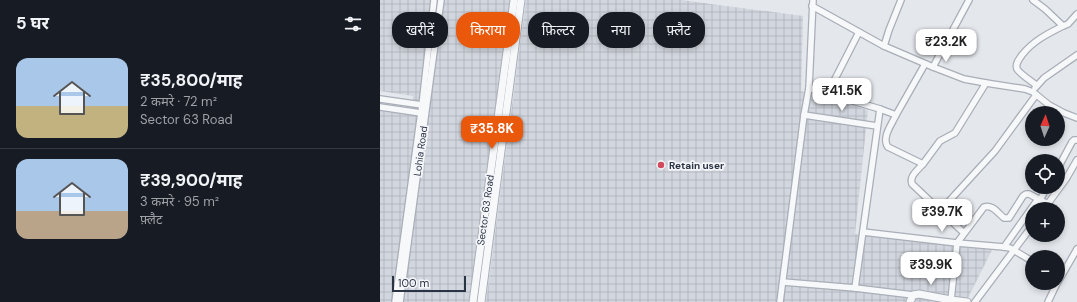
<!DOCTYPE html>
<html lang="hi">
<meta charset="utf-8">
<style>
body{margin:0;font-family:"DM Sans","Noto Sans Devanagari",sans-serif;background:#242831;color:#f1f3f6;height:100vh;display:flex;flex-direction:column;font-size:15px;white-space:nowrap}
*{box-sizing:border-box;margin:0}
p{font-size:13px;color:#9ea1a6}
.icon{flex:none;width:22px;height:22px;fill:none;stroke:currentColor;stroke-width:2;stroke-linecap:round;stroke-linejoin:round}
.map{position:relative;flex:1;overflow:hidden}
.panel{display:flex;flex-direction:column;background:#171b24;width:380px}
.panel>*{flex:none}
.top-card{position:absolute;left:12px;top:12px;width:380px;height:36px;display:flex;gap:8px}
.needle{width:26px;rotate:3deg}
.buttons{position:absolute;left:645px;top:106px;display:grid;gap:8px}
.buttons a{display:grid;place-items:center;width:40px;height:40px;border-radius:50%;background:#171b24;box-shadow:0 2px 6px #0003;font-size:20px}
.scale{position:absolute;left:12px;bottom:10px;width:74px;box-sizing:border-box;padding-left:4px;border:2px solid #2b3445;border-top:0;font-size:11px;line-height:14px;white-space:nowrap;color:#2b3445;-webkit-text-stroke:3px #f4f6f9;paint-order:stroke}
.price{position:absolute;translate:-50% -34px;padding:0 9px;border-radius:8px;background:#fff;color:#222;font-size:13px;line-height:26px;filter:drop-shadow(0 1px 2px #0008)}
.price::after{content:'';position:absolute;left:50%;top:24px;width:12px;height:9px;margin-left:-6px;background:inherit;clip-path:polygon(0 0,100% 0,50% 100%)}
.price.current{background:#ea580c;color:#fff}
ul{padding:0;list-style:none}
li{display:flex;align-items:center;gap:12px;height:100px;padding:0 16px}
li+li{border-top:1px solid #363941}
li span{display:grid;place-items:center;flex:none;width:112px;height:80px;border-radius:12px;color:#555}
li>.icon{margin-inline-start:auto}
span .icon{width:48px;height:48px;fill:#fffc;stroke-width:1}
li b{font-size:17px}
h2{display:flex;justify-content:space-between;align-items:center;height:48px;padding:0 16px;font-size:17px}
.pill{padding:0 14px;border-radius:16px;background:#171b24;box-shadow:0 2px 6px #0003;font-size:14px;line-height:36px}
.pill.current{background:#ea580c;color:#fff}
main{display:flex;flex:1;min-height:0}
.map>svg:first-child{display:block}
.industrial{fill:url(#industrial-grid)}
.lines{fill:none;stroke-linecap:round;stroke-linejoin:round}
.minor-casing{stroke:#a9aeb7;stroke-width:8}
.tertiary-casing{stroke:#a9aeb7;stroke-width:9}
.minor{stroke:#f7f8fa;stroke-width:5.5}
.tertiary{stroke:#f7f8fa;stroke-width:7}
.poi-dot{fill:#d1495b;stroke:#f4f6f9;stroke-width:1.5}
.labels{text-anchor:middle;stroke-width:3.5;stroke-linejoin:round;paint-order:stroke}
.street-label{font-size:10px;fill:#2b3445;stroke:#f4f6f9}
.poi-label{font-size:10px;font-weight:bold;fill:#2b3445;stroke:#f4f6f9;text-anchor:start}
</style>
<main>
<section class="panel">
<h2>5 घर<svg class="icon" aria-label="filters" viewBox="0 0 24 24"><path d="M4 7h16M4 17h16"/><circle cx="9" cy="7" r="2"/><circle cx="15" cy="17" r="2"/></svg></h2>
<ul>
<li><span style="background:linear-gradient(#a9c7e8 60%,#c2b280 0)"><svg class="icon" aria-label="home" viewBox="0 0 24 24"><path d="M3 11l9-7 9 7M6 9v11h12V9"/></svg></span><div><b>₹35,800/माह</b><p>2 कमरे · 72 m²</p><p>Sector 63 Road</p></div></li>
<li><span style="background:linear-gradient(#a9c7e8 65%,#b9a48a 0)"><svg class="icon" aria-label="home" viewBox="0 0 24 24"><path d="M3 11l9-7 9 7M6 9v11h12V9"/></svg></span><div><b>₹39,900/माह</b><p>3 कमरे · 95 m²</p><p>फ़्लैट</p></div></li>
</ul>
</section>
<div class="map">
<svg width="697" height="302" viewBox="0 0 697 302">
<defs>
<pattern id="industrial-grid" width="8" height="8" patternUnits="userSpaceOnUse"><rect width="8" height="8" fill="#d2d6de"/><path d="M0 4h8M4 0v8" fill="none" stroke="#b4b8c0"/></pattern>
</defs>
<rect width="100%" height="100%" fill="#e4e7ec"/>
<!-- industrial -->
<g class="industrial">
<polygon points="0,0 130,0 89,302 0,302 0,109 31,113 33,96 0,91"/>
<polygon points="146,0 301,0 423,16 421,91 488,110 475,234 612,250 586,302 106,302"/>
</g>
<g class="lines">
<defs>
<g id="minor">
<polyline points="653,0 665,9 683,26 688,24 697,14"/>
<polyline points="432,6 504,46 553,67 584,79 606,83 645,89 653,92 669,105 684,113 697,118"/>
<polyline points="504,46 509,30 521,0"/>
<polyline points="553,67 589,0"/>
<path d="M656 85C651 81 640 74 637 69 635 64 639 59 642 55 653 41 667 34 683 26"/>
<path d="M429 88 500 109 516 115C512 124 501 138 508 147L543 164C538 170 529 176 532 184L584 233"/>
<polyline points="655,88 664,78 697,55"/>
<polyline points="437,91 443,82 453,82 455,79 479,32"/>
<polyline points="0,99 42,105"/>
<polyline points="0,107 41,113"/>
<polyline points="424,115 497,126"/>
<polyline points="516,115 545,64"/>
<polyline points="543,164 560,141 575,133 606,83"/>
<polyline points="678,168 692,142 694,140 697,140"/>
<polyline points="660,200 667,187"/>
<polyline points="664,209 686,179 697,160"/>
<polyline points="560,211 615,151 656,95"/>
<polyline points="483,232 577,243 624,247 630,248 652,261"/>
<polyline points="624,247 658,199"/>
<polyline points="403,282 475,288 533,295"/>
<polyline points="678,282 697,249"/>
<polyline points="475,288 500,109"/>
<path d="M571 300 577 243 604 207C612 204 618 213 624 218H629L643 196 646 194H649L668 204"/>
<polyline points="15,302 42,105 54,0"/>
<polyline points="20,302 61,0"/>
<polyline points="400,302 424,115 429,88 433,0"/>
<polyline points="595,302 652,226"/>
<polyline points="668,302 677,283"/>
</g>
<g id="tertiary">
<polyline points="93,302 134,0"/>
<polyline points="101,302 141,0"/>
<polyline points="530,302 533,295 539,294 571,300 587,302"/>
</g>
</defs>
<!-- minor casing -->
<use href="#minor" class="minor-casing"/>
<!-- tertiary casing -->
<use href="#tertiary" class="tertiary-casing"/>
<!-- minor -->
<use href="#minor" class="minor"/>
<!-- tertiary -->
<use href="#tertiary" class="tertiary"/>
</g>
<!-- markers -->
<circle class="poi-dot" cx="281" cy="165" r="4"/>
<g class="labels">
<!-- street labels -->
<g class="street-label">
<text transform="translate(40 151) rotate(-82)" y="4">Lohia Road</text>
<text transform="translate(105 210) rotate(-82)" y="4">Sector 63 Road</text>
</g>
<!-- poi labels -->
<g class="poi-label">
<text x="289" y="169">Retain user</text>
</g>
</g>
</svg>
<div class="buttons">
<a><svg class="needle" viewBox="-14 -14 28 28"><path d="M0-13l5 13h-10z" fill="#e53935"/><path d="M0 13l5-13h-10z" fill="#9ea1a6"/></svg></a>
<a><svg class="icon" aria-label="locate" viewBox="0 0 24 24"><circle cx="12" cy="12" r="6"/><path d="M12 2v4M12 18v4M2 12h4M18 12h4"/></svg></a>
<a>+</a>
<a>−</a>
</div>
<div class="scale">100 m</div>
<b class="price" style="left:566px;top:63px">₹23.2K</b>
<b class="price" style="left:462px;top:112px">₹41.5K</b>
<b class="price current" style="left:112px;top:150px">₹35.8K</b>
<b class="price" style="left:562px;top:233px">₹39.7K</b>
<b class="price" style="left:551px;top:286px">₹39.9K</b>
<div class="top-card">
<a class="pill">खरीदें</a>
<a class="pill current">किराया</a>
<a class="pill">फ़िल्टर</a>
<a class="pill">नया</a>
<a class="pill">फ़्लैट</a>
</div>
</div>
</main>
